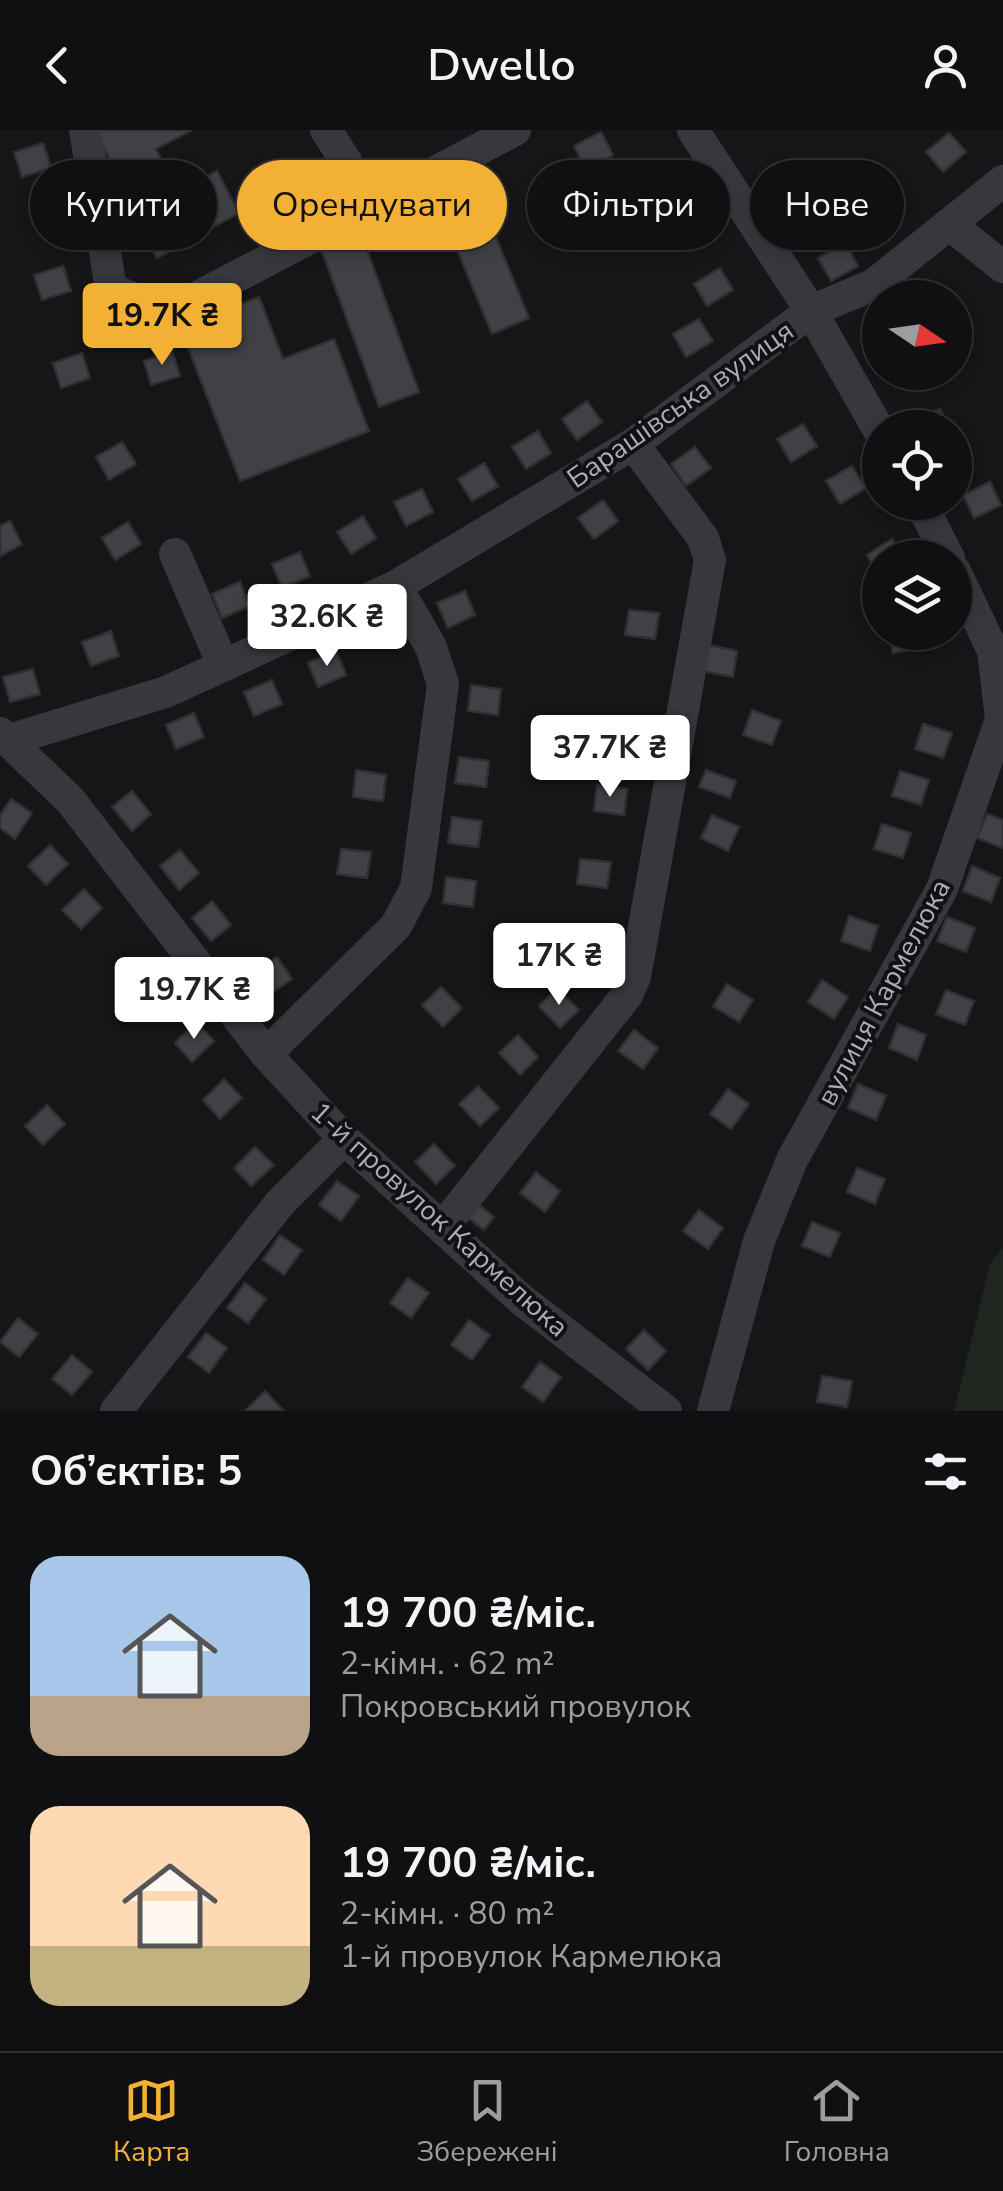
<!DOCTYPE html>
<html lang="uk">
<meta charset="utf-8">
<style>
body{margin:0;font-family:"Nunito Sans",sans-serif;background:#19191b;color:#f1f3f6;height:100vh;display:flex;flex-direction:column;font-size:38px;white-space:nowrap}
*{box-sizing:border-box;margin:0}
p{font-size:32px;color:#9c9d9f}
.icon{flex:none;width:55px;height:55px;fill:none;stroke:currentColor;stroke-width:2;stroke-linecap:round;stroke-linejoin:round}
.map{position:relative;height:1281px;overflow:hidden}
.sheet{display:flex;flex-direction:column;background:#101012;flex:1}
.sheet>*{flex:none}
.top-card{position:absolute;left:30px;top:30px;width:945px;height:90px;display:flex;gap:20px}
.needle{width:65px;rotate:103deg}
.buttons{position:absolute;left:862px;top:150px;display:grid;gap:20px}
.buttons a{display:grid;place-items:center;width:110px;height:110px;border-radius:50%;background:#101012;box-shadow:0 5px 15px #0003,0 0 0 2px #303032;font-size:50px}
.price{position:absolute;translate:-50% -85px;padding:0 22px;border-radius:10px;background:#fff;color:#222;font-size:32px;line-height:65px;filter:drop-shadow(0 2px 5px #0008)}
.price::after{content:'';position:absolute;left:50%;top:60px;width:30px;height:22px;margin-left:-15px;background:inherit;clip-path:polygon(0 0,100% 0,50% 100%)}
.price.current{background:#f2b134;color:#111}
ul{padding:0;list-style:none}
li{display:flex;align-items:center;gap:30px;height:250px;padding:0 30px}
li span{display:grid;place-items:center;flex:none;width:280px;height:200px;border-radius:30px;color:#555}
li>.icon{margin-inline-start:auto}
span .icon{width:120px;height:120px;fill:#fffc;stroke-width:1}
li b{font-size:42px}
h2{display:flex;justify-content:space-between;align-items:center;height:120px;padding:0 30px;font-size:42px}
.chip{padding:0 35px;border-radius:45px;background:#101012;box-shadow:0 5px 15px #0003,0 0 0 2px #303032;font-size:35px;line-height:90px}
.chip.current{background:#f2b134;color:#111}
header{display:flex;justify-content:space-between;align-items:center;height:130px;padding:0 30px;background:#101012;font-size:45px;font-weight:600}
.tabs{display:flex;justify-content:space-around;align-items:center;height:140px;border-top:2px solid #303032;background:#101012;font-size:28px;color:#9c9d9f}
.tabs a{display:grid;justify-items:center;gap:5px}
.tabs .current{color:#f2b134}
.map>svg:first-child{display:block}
.green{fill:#1e261f}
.building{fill:#404145;stroke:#303034;stroke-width:2.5}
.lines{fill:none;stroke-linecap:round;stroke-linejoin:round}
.minor{stroke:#37383d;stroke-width:32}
.labels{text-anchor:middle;stroke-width:8;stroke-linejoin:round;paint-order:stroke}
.street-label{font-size:28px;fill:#a8adb8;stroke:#111113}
</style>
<header><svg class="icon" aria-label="back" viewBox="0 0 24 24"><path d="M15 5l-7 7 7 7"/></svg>Dwello<svg class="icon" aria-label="person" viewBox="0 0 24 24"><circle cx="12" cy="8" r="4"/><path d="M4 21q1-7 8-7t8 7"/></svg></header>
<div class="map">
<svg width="1003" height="1281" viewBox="0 0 1003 1281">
<rect width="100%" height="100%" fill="#161618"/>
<!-- green -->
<polygon class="green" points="1003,1117 1003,1281 954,1281 990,1134"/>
<!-- building -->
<g class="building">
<polygon points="99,0 192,0 156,19 179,62 217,41 239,83 157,128 136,87 165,71 143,29 117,43 95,2"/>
<polygon points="601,2 613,25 586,40 574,16"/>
<polygon points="949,3 966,22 943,42 926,22"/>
<polygon points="43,13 51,38 22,47 14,22"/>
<polygon points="650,48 663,71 636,86 623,63"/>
<polygon points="473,51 529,188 492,204 435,66"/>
<polygon points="822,60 835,83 808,98 795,75"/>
<polygon points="61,67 69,92 40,101 33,76"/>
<polygon points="360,101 419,262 379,277 320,116"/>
<polygon points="845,113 858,136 831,151 818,128"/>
<polygon points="63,136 71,161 42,170 34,145"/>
<polygon points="720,138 733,160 707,176 694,154"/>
<polygon points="259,167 283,229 334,209 369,301 240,351 180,197"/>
<polygon points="699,189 713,211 686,227 673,204"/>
<polygon points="172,221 180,246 151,255 144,231"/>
<polygon points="82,223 90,248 61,258 53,233"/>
<polygon points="587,271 602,292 577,310 562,289"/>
<polygon points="940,279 949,298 916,298 913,292"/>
<polygon points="803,294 817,316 791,332 777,309"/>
<polygon points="538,301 551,323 526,339 512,317"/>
<polygon points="122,312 136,334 109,350 96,327"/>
<polygon points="695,317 711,338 686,356 671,334"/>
<polygon points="484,333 498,356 472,371 458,349"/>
<polygon points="852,336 866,358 840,374 826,351"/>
<polygon points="990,352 1001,375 974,388 963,365"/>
<polygon points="422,359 433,382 406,396 394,372"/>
<polygon points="603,370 618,391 594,409 578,388"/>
<polygon points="363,386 376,408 351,424 337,402"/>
<polygon points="10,391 22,414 0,426 0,396"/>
<polygon points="128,392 141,414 115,430 102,408"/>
<polygon points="892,409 904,428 880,428 880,447 867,425"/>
<polygon points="300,422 310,446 282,458 272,434"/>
<polygon points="240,452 250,476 222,488 212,464"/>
<polygon points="465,461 475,485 448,498 437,473"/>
<polygon points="629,480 659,483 655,509 625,505"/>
<polygon points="111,501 119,526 91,536 82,512"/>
<polygon points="889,502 920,502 923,517 893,523"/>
<polygon points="708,515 737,521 733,547 703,541"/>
<polygon points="336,521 346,545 318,557 308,533"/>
<polygon points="33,539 40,564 10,572 3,547"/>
<polygon points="272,550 282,574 254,586 244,562"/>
<polygon points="471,555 501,559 498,585 468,581"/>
<polygon points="752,580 781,591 772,615 743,605"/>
<polygon points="194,583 204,607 176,619 166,595"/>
<polygon points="923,594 952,603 943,628 915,619"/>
<polygon points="608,597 638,601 635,627 605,624"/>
<polygon points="459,627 489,631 486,657 455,653"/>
<polygon points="356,640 386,645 383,671 353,667"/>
<polygon points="706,640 736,651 730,668 699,657"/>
<polygon points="900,641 929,650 921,675 892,666"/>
<polygon points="597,655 627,659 624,685 594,681"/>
<polygon points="132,661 151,684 132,701 112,677"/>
<polygon points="11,669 32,683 15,709 0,698 0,685"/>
<polygon points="987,684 1003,690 1003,718 977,708"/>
<polygon points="712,685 739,697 728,721 701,708"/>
<polygon points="452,687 482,691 478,717 448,713"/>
<polygon points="882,694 911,703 903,728 874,719"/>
<polygon points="50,715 68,734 46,755 28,736"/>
<polygon points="341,719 371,722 367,748 337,744"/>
<polygon points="180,720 199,743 179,760 160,736"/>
<polygon points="580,729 611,732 607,758 577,754"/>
<polygon points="972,736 1000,748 991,772 963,761"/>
<polygon points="446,747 476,751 473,777 443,773"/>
<polygon points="84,759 102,778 81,799 62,780"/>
<polygon points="212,771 231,795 211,811 192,788"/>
<polygon points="849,786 878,796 870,821 841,811"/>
<polygon points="947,787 975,798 966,822 937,811"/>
<polygon points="570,809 600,813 597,839 567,835"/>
<polygon points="277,827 292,849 267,866 252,844"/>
<polygon points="155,838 173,857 152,878 133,859"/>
<polygon points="822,850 848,867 834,889 808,872"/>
<polygon points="727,854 753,870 739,892 713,876"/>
<polygon points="441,857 462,878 443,897 422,875"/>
<polygon points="557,858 579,880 560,898 539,876"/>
<polygon points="946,860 974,871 965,895 936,884"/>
<polygon points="196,892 214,911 192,932 175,913"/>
<polygon points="898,894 926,905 917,930 889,918"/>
<polygon points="634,900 658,918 643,939 618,921"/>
<polygon points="518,905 538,927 520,945 499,923"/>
<polygon points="224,949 242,968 220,989 203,970"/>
<polygon points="858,954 886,966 876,990 848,978"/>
<polygon points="478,956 499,978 480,996 459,974"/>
<polygon points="728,959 749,974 731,999 710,984"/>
<polygon points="47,975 65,994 43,1015 25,996"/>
<polygon points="434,1014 455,1036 436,1054 415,1032"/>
<polygon points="255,1017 274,1035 251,1056 234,1038"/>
<polygon points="857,1038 885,1049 875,1074 847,1062"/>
<polygon points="536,1042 560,1061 545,1082 520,1063"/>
<polygon points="337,1051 359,1066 341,1091 319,1075"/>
<polygon points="478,1074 494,1087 484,1100 467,1087"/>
<polygon points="699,1080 723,1098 708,1119 683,1101"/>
<polygon points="812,1092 840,1103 830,1127 802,1116"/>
<polygon points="280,1105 302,1120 284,1145 263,1130"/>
<polygon points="408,1148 429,1163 411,1188 390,1173"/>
<polygon points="245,1153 266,1169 248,1193 227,1178"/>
<polygon points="18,1188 38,1204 19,1227 0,1212"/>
<polygon points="469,1190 490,1205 472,1230 451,1215"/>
<polygon points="644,1200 666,1221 648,1240 626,1219"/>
<polygon points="206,1203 227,1218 209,1243 188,1227"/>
<polygon points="72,1225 92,1242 72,1265 52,1249"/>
<polygon points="540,1232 561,1247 543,1272 522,1257"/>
<polygon points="822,1246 852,1251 847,1277 817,1272"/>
<polygon points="265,1261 283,1280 245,1281"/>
</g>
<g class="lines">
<!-- minor -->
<g class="minor">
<polyline points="85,0 111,159 157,178 190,171 515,0"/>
<polyline points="326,0 347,33"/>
<polyline points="693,0 811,181 880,302"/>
<polyline points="949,94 1003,137"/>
<polyline points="920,372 949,428"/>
<polyline points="175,424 223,535"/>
<polyline points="0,603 70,670 266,924 344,1009 522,1170 666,1281"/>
<polyline points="9,610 166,562 396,456 633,314 811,181 873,155 1003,51"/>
<polyline points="266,924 396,796 416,758 443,554 431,517 396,456"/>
<polyline points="443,1097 627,865 635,847 710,430 703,408 633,314"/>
<polyline points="116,1281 280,1073 344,1009"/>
<polyline points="713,1281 759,1111 792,1030 942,759 1001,589 993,521 955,441"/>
</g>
</g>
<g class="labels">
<!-- street labels -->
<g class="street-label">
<text transform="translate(680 274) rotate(-35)" y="10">Барашівська вулиця</text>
<text transform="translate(883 862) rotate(-62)" y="10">вулиця Кармелюка</text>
<text transform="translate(440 1089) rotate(42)" y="10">1-й провулок Кармелюка</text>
</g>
</g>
</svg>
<div class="buttons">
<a><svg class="needle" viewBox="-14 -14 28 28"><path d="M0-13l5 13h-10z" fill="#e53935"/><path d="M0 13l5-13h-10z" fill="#9c9d9f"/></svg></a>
<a><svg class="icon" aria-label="locate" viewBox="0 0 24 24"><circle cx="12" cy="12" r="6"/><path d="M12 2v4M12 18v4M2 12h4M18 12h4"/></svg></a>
<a><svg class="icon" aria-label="layers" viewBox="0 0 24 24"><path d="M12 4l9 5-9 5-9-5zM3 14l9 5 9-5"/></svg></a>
</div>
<b class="price current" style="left:162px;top:238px">19.7K ₴</b>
<b class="price" style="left:327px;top:539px">32.6K ₴</b>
<b class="price" style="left:610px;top:670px">37.7K ₴</b>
<b class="price" style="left:559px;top:878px">17K ₴</b>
<b class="price" style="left:194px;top:912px">19.7K ₴</b>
<div class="top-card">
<a class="chip">Купити</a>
<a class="chip current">Орендувати</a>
<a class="chip">Фільтри</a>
<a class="chip">Нове</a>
</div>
</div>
<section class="sheet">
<h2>Об’єктів: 5<svg class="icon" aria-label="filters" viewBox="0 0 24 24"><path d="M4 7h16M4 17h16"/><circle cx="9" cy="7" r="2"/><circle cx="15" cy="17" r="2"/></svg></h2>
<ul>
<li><span style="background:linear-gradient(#a9c7e8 70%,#b9a48a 0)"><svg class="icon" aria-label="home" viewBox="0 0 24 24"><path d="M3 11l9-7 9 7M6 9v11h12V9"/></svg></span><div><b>19 700 ₴/міс.</b><p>2-кімн. · 62 m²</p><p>Покровський провулок</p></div></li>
<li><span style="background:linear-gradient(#ffd9b3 70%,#c2b280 0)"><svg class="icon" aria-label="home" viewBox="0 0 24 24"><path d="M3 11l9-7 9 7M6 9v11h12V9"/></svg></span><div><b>19 700 ₴/міс.</b><p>2-кімн. · 80 m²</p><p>1-й провулок Кармелюка</p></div></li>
</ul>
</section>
<nav class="tabs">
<a class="current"><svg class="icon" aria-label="map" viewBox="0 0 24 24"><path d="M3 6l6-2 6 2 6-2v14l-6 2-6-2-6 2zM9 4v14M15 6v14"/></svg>Карта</a>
<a><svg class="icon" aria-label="saved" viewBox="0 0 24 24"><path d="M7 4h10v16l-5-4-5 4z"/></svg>Збережені</a>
<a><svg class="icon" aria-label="home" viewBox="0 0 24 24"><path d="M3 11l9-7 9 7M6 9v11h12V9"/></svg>Головна</a>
</nav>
